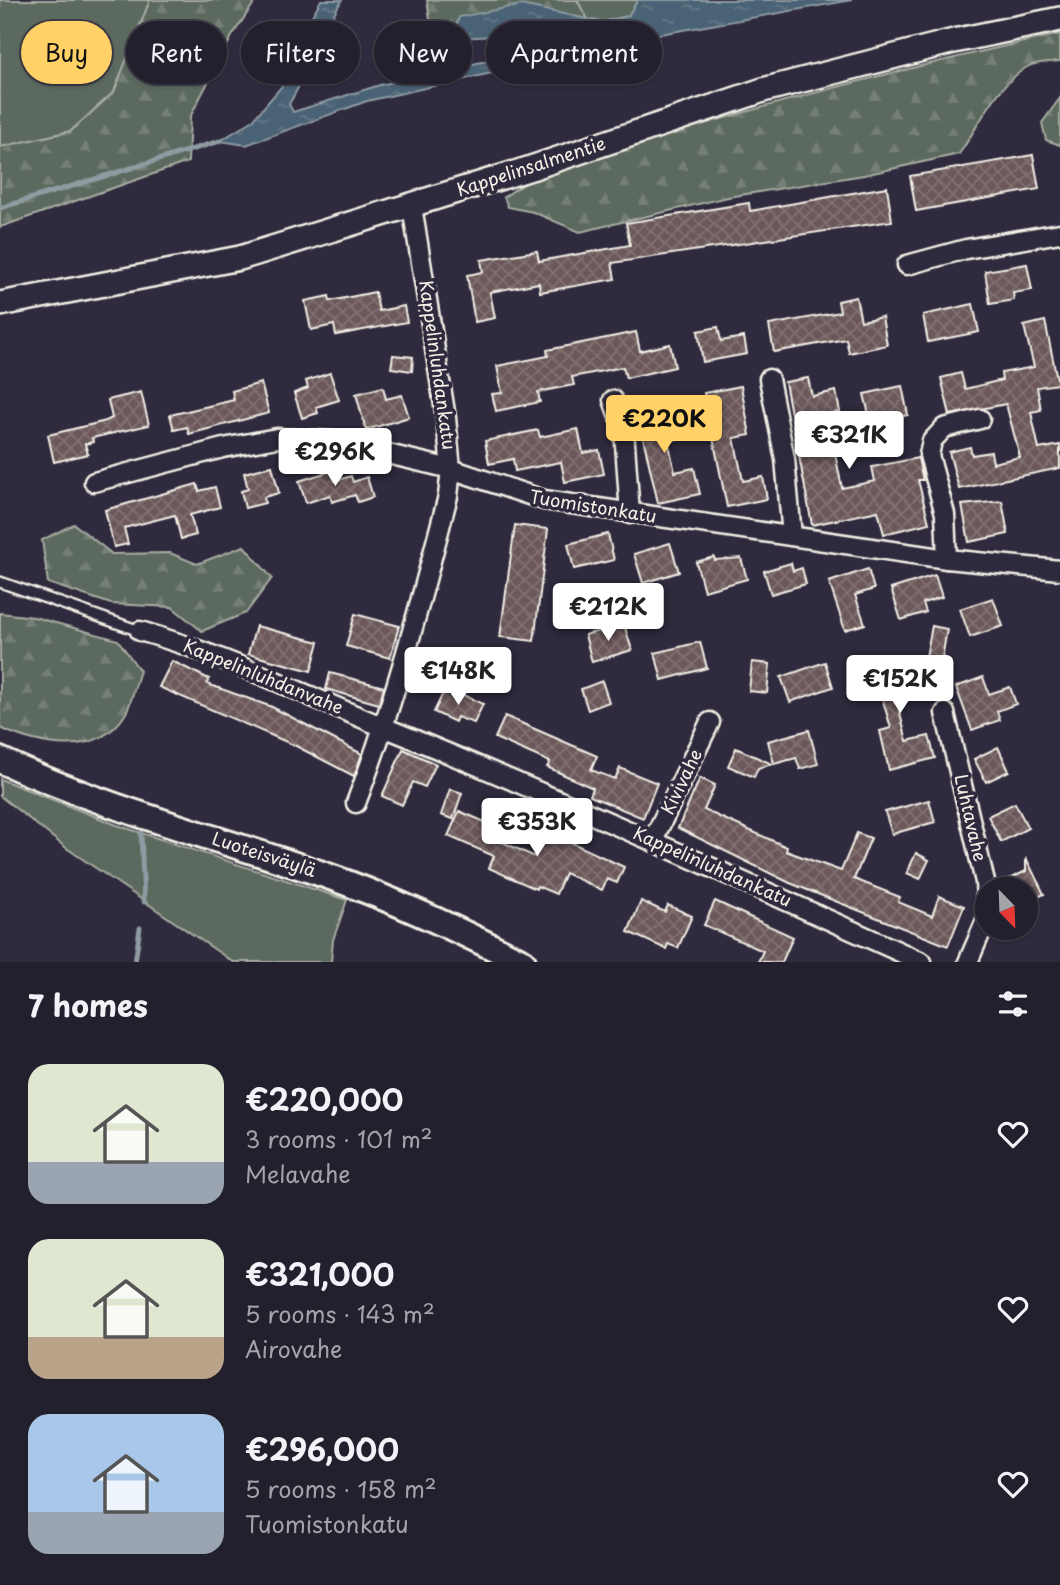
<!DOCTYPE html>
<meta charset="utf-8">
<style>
body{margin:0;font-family:"Playpen Sans",sans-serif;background:#2f2d3a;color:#f1f3f6;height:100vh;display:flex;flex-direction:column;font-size:26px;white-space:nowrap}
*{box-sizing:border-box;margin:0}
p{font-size:23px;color:#a3a3aa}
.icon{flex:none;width:38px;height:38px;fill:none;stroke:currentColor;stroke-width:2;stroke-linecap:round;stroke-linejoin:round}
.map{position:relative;height:962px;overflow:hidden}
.panel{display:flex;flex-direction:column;background:#23202e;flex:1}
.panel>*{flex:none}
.top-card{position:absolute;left:21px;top:21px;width:700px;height:63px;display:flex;gap:14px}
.needle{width:46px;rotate:157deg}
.tools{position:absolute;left:975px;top:877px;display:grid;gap:14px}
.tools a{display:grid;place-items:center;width:63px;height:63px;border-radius:50%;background:#23202e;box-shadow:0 2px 5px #0004,0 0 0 2px #403e4a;font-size:35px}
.price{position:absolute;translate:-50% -60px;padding:0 16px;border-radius:7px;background:#fff;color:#222;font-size:23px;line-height:46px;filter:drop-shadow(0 2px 4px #0008)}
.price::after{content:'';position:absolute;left:50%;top:42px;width:21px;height:16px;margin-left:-10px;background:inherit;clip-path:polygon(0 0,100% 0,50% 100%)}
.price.current{background:#ffd166;color:#111}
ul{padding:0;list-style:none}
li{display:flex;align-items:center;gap:21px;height:175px;padding:0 28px}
li span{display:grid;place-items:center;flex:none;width:196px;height:140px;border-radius:21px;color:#555}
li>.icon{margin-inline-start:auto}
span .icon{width:84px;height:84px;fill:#fffc;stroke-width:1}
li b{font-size:30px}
h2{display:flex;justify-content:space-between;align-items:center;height:84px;padding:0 28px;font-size:30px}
.tag{padding:0 24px;border-radius:32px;background:#23202e;box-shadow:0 2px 5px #0004,0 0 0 2px #403e4a;font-size:24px;line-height:63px}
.tag.current{background:#ffd166;color:#111}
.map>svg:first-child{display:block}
.green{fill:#5c695e;stroke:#a8ada3;stroke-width:2}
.forest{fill:url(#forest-firs);stroke:#a8ada3;stroke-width:2}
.water{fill:url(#water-ripples);stroke:#8e9ba2;stroke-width:2}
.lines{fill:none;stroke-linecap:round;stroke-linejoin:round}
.stream{stroke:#8e9ba2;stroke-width:5}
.building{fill:url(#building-cross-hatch);stroke:#f4f1e8;stroke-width:2}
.service-casing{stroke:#f4f1e8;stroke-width:14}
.minor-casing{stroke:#f4f1e8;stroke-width:23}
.tertiary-casing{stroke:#f4f1e8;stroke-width:28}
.secondary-casing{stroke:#f4f1e8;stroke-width:30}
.service{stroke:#2f2a3d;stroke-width:9}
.minor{stroke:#2f2a3d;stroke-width:18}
.tertiary{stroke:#2f2a3d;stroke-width:23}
.secondary{stroke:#2f2a3d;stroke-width:24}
.labels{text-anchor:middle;stroke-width:7;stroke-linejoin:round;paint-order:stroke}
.street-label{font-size:18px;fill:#f4f1e8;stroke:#2f2a3d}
</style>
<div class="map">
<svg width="1060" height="962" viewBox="0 0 1060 962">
<defs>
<pattern id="forest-firs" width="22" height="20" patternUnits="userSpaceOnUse" patternTransform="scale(1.75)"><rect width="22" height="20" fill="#5c695e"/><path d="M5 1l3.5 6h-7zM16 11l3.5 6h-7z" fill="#747f75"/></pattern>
<pattern id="water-ripples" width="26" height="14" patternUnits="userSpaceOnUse" patternTransform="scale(1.75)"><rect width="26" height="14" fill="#4a6274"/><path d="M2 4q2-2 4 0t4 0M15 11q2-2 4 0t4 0" fill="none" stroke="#657988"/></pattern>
<pattern id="building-cross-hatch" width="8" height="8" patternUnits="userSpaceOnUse" patternTransform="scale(1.75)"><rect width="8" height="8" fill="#6c595a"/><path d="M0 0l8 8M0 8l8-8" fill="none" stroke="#827172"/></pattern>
</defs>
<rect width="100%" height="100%" fill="#2f2a3d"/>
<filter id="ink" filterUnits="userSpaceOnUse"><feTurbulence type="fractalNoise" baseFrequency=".0143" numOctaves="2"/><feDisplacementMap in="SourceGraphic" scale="14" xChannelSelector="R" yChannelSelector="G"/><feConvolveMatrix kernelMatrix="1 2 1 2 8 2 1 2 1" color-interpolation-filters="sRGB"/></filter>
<g filter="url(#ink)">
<!-- green -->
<g class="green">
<polygon points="0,0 150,0 114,92 71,131 4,147 0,147"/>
<polygon points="577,0 638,0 628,16 602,22 588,20"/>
<polygon points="0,779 117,825 347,900 333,940 331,962 233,962 65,847 0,796"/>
</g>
<!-- forest -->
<g class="forest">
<polygon points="150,0 256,0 232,36 190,117 188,162 0,227 0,147 71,131 114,92"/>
<path d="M427 0H577L588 20C542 10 484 0 446 30L430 20Z"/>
<path d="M1060 34V61C1050 62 1035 62 1027 67 995 87 980 124 959 154L864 175 728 197 580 232 533 212 508 207 504 197C540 169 593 159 637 145 776 100 917 65 1060 34Z"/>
<polygon points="1060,98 1060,145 1046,140 1042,123"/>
<polygon points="74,524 112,554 170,553 197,564 244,546 272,578 246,613 202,631 172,607 111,604 48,583 42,540"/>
<path d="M0 613 34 617 118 640 140 671C135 684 132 701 126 713 99 759 40 746 0 728Z"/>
</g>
<!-- water -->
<path class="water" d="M321 0H342C321 33 309 71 289 104L293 112 380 85 508 56 527 45 524 34 461 38 455 30 459 17 521 5 602 22 628 16 638 0H852L638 38 621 35 514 68 367 101 246 145 220 141 252 121 282 86 297 43Z"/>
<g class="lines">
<!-- stream -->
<g class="stream">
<polyline points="0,208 220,141"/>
<polyline points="141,833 144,902"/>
<polyline points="135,962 140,928"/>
</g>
</g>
<!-- building -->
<g class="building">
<polygon points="1033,155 1039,189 916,211 910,176"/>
<polygon points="887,187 892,221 612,263 615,279 540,292 539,283 490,292 495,318 475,322 467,275 483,272 481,260 537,251 539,261 630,245 626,223 749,203 750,211"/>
<polygon points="1027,264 1032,290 1013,293 1014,300 990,304 985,271"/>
<polygon points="375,292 379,311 404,306 407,322 336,335 334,325 311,330 305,301 329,296 330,301"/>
<polygon points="856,297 861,321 882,317 887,345 849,353 846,339 774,352 769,325 840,312 838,301"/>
<polygon points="973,304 979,332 928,342 923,315"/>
<polygon points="1045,321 1058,384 1037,387 1041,410 1031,412 1039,449 1060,445 1060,468 959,489 949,452 970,447 972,455 991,452 993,463 1020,457 1006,404 950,415 941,378 961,373 965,389 1002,380 1001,373 1034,367 1024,326"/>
<polygon points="718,327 721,341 744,337 747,354 703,362 698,331"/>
<polygon points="636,332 640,351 670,344 675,367 626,378 623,367 572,377 574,385 538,392 540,402 496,411 492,394 502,393 497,366 548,356 547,350"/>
<polygon points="393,355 413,357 412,371 391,368"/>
<polygon points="330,373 339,400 316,407 318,413 302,418 294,393 308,388 306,381"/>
<polygon points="808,378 812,396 836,391 840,412 827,414 842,488 875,481 872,467 918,458 923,480 918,480 929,523 884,534 878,511 812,525 785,382"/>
<polygon points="261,383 269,413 189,434 187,427 174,430 170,415 234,400 232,391"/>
<polygon points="741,386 750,435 734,438 743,481 763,477 767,499 727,507 704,393"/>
<polygon points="902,386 908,415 871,423 864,394"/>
<polygon points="383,387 386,399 402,395 409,417 366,430 356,394"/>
<polygon points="141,392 149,425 92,438 93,442 85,444 88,454 54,462 48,435 106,421 112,418 108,400"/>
<polygon points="662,401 667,427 679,424 682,438 668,441 675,472 694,468 700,494 658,503 636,407"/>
<polygon points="578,429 583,453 599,450 604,474 565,482 561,462 515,471 513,459 489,464 485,441 538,430 540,437"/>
<polygon points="272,466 279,493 264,497 265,503 245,508 241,491 248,489 244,473"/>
<polygon points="331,471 335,481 351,476 353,482 367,477 373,497 358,502 355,495 332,502 330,495 306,503 299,481"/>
<polygon points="197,484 199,491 215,487 220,507 190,515 196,535 181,539 175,515 124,528 128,544 114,547 105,510"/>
<polygon points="1002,501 1008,534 969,542 962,505"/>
<polygon points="515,525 548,529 534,641 500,637"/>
<polygon points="608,534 614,560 574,569 568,544"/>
<polygon points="670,543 679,572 643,583 634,554"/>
<polygon points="714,557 715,560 741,558 747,579 704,591 696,562"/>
<polygon points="791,563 793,571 802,568 806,584 771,594 764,571"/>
<polygon points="868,569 874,589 855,595 865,624 845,630 829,582"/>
<polygon points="935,575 942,597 923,603 926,612 901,620 891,589"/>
<polygon points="993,598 1003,626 970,637 960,609"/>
<polygon points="355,614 399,626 390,658 346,646"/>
<polygon points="624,624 632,650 592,662 585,635"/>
<polygon points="256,626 319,642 311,671 248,654"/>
<polygon points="932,626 947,629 942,659 926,657"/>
<polygon points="700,642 707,668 662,680 655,653"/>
<polygon points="891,658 895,674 918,667 925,694 897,702 907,741 929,736 935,758 889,770 880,731 891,728 872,664"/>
<polygon points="172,661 209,679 207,684 272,707 362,754 354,776 296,746 159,687"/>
<polygon points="752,662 770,664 767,693 749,691"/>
<polygon points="825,662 833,687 790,702 781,677"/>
<polygon points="330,673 384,687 379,704 326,689"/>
<polygon points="983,677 989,694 1010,687 1016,704 997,711 1000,720 972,730 956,687"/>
<polygon points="602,681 609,702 588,710 581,689"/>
<polygon points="446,687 483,704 474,723 457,717 455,722 434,712"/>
<polygon points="505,716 597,756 591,770 615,779 620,768 657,783 643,818 590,796 593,788 547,767 550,762 495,738"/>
<polygon points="809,730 818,764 800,769 796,758 774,764 768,741"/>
<polygon points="998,747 1009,771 986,782 974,759"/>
<polygon points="736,748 772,764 758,768 754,777 728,766"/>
<polygon points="403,749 436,764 425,787 413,782 402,805 382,796"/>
<polygon points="700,778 715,785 704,810 787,847 786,851 841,871 857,833 871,838 854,879 900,897 898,902 932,916 939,896 964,906 948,946 790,883 678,828"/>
<polygon points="450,789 462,793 453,819 441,815"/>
<polygon points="929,800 935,822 892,834 885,812"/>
<polygon points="1015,803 1028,828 1001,842 988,816"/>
<polygon points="459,811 490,824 485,834 535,857 547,831 624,867 617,883 607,879 602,890 565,873 556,894 537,886 536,889 489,868 494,856 448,836"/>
<polygon points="916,853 929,860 920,879 907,873"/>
<polygon points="1026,858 1044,894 1026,903 1026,889 997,889 997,885 1026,871"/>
<polygon points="641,901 665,912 668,905 692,916 678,948 668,944 666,949 628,932"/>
<polygon points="715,901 793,937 782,962 758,962 763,951 704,925"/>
</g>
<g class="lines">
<defs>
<polyline id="service" points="0,582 140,631"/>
<g id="minor">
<polyline points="907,265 966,249 1060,233"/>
<polyline points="769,379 785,459 792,536"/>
<polyline points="613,400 624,430 630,514"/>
<polyline points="94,482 223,448 277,438 333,441 451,469 544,500 947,559 1060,570"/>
<polyline points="947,559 945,514 929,455 932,441 944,428 980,419"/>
<path d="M140 631C225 655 304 695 386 728 567 801 744 882 922 962"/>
<polyline points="945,713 985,882 987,918 968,962"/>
<path d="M356 803C395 702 421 600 448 496L451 469 446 418 412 206"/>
<polyline points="653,840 710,722"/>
</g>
<polyline id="tertiary" points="0,304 240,258 531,168 763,90 954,41 1060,19"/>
<path id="secondary" d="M0 760C104 808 215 837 322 874 391 898 458 930 523 962"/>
</defs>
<!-- service casing -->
<use href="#service" class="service-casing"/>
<!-- minor casing -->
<use href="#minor" class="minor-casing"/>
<!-- tertiary casing -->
<use href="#tertiary" class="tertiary-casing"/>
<!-- secondary casing -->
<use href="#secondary" class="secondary-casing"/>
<!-- service -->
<use href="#service" class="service"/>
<!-- minor -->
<use href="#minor" class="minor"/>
<!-- tertiary -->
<use href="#tertiary" class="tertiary"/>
<!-- secondary -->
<use href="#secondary" class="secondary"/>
</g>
</g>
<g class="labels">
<!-- street labels -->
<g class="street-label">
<text transform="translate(531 167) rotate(-18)" y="6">Kappelinsalmentie</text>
<text transform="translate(437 365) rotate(82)" y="6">Kappelinluhdankatu</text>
<text transform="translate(593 507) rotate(9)" y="6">Tuomistonkatu</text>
<text transform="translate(263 677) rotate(22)" y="6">Kappelinluhdanvahe</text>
<text transform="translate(682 782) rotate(-64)" y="6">Kivivahe</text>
<text transform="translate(970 818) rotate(77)" y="6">Luhtavahe</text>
<text transform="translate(264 855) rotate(18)" y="6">Luoteisväylä</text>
<text transform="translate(712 867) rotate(24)" y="6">Kappelinluhdankatu</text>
</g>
</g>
</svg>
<div class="tools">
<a><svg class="needle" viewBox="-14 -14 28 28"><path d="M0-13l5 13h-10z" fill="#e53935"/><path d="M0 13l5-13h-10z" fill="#a3a3aa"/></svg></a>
</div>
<b class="price current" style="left:664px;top:455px">€220K</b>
<b class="price" style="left:849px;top:471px">€321K</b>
<b class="price" style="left:335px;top:488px">€296K</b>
<b class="price" style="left:608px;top:643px">€212K</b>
<b class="price" style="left:458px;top:707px">€148K</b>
<b class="price" style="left:900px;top:715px">€152K</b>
<b class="price" style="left:537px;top:858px">€353K</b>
<div class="top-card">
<a class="tag current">Buy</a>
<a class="tag">Rent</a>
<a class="tag">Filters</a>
<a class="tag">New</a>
<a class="tag">Apartment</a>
</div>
</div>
<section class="panel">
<h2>7 homes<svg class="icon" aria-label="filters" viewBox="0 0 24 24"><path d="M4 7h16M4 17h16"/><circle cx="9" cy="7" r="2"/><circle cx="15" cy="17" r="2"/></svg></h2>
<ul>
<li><span style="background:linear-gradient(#dfe7d0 70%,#9aa5b1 0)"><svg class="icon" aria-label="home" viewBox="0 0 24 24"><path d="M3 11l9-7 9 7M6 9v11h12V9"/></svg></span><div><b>€220,000</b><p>3 rooms · 101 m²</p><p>Melavahe</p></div><svg class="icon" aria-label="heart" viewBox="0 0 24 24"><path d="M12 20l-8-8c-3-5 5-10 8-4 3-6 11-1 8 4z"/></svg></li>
<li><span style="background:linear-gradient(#dfe7d0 70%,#b9a48a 0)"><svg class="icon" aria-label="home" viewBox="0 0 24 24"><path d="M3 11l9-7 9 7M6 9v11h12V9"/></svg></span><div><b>€321,000</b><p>5 rooms · 143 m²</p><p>Airovahe</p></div><svg class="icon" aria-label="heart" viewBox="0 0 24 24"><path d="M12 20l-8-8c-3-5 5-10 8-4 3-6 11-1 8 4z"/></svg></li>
<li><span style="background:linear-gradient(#a9c7e8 70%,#9aa5b1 0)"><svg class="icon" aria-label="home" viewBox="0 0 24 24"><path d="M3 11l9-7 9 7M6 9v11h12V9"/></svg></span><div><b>€296,000</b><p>5 rooms · 158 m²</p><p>Tuomistonkatu</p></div><svg class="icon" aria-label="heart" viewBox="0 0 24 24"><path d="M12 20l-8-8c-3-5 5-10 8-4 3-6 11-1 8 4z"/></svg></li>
</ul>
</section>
